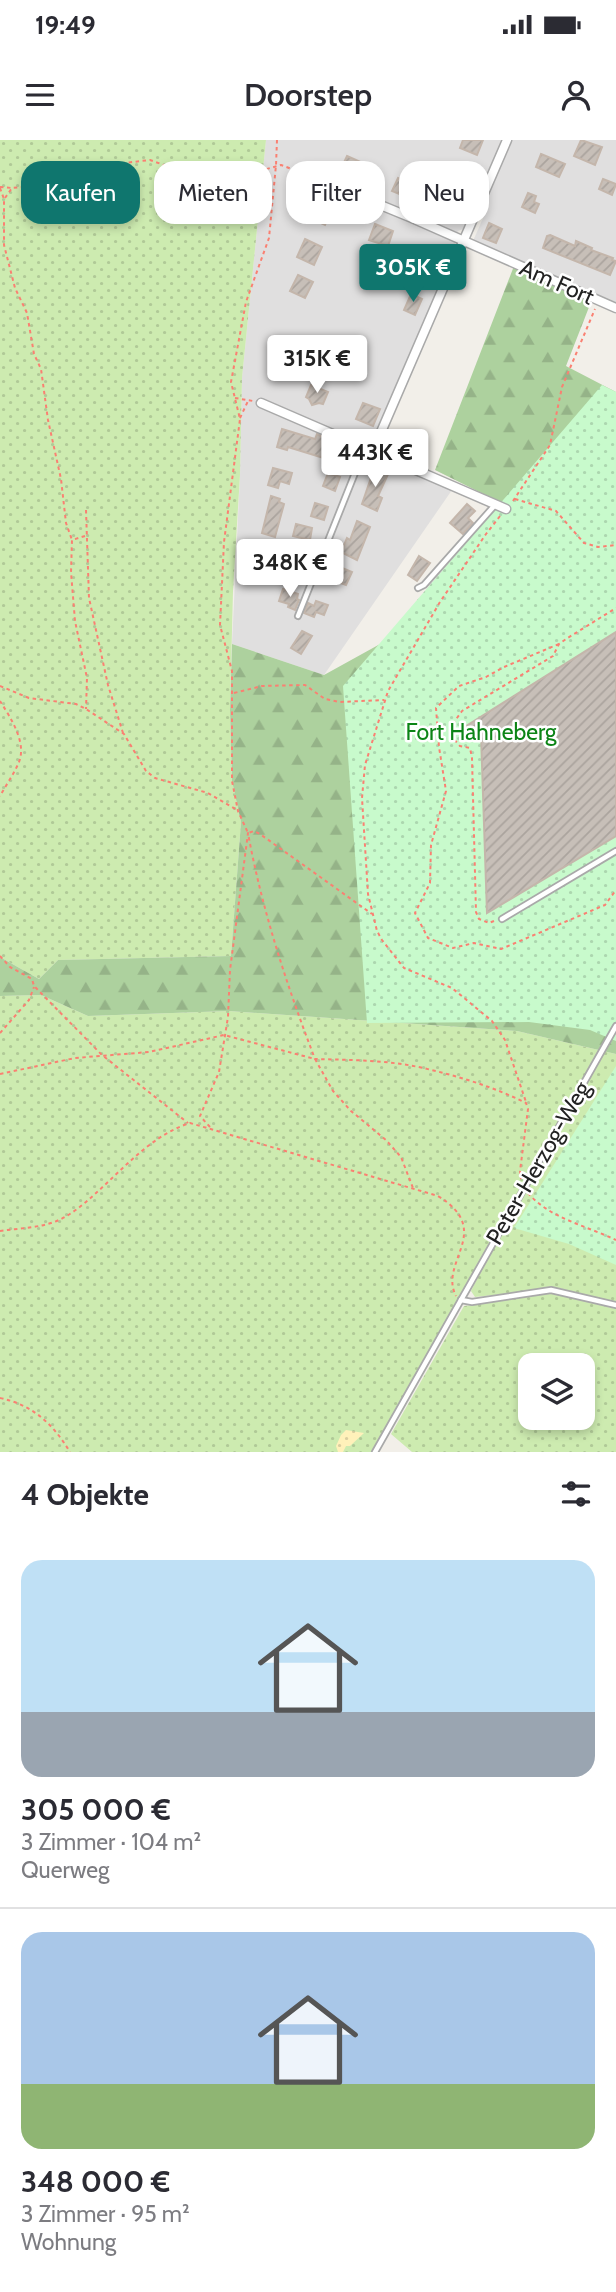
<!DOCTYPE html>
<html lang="de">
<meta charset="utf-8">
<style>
body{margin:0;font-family:Cabin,sans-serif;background:#f7f7f7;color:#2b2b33;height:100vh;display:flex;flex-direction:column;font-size:26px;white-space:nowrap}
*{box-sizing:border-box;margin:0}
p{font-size:23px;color:#7c7c81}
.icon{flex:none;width:38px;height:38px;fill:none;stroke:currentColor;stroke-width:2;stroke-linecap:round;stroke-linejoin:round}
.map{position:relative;height:1312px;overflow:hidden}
.details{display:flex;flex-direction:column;background:#fff;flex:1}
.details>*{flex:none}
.hud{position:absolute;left:21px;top:21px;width:574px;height:63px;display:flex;gap:14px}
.tools{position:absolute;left:518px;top:1213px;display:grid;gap:14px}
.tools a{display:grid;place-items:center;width:77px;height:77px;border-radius:14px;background:#fff;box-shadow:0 4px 10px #0003;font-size:35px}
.price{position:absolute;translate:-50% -60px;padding:0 16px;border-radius:7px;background:#fff;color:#222;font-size:23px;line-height:46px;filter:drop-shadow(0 2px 4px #0008)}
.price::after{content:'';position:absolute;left:50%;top:42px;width:21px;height:16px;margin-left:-10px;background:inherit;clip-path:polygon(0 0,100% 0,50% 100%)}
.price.selected{background:#0f766e;color:#fff}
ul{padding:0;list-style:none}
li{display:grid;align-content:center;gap:14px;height:371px;padding:0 21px}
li+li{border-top:2px solid #e1e1e2}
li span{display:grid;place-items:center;height:217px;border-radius:21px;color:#555}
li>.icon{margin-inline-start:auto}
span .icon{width:126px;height:126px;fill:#fffc;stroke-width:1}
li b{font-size:30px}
h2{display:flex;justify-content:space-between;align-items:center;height:84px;padding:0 21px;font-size:30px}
.chip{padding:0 24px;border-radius:21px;background:#fff;box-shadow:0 4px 10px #0003;font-size:24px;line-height:63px}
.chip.selected{background:#0f766e;color:#fff}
.status{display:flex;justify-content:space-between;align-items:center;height:49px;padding:0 35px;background:#fff;direction:ltr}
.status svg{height:19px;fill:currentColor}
header{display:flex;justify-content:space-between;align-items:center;height:91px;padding:0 21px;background:#fff;font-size:32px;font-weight:600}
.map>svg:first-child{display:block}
.residential{fill:#e0dfdf}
.grass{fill:url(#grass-dots);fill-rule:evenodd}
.forest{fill:url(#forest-firs)}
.sand{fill:url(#sand-dots)}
.park{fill:url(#park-dots)}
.building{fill:url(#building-hatch);stroke:#c4b6ab;stroke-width:2}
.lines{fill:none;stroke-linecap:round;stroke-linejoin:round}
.service-casing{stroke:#a9a9a9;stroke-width:8}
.minor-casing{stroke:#a9a9a9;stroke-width:11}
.path{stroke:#fa8072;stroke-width:2;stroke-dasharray:3.5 3.5;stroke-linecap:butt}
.service{stroke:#fff;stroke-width:4.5}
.minor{stroke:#fff;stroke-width:8}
.labels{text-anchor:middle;stroke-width:5;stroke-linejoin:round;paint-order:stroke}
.street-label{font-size:23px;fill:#222;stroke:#fff}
.park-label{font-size:23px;fill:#0c8416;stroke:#fff}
</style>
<div class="status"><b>19:49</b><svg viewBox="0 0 49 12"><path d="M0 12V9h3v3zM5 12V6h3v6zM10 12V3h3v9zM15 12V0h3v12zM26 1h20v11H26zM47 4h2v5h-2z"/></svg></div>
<header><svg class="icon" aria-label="menu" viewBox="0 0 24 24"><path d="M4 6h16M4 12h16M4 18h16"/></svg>Doorstep<svg class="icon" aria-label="person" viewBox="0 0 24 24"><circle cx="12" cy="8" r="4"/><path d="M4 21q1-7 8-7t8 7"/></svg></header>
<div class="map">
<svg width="616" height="1312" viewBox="0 0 616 1312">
<defs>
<pattern id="grass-dots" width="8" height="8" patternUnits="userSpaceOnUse" patternTransform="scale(1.75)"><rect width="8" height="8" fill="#cdebb0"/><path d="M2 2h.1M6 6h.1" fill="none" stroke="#b0c997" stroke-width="1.8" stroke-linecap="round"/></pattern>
<pattern id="forest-firs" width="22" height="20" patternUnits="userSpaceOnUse" patternTransform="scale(1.75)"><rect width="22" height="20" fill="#add19e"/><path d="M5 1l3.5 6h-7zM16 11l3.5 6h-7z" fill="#95b388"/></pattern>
<pattern id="sand-dots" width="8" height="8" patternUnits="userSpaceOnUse" patternTransform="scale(1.75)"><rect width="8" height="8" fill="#fff1ba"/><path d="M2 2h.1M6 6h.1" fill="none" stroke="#dacea0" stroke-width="1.8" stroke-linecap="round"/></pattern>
<pattern id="park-dots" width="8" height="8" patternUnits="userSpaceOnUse" patternTransform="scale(1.75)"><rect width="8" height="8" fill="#c8facc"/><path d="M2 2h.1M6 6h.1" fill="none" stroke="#acd6af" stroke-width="1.8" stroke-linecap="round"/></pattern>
<pattern id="building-hatch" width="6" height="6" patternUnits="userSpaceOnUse" patternTransform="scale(1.75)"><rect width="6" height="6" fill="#c7bfb8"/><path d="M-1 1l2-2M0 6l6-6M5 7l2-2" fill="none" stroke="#aba49e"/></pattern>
</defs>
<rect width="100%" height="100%" fill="#f2efe9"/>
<!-- residential -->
<polygon class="residential" points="266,0 616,0 616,162 473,101 487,69 485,68 488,59 479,56 466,88 458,91 454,101 457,107 375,296 365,300 360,308 452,350 324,535 232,504 240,335 242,238"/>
<!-- grass -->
<g class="grass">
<polygon points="0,0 266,0 242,238 240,335 233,451 230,570 232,641 241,682 231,816 58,820 39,839 0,817"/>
<polygon points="41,855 88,876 229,871 517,891 616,914 616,1163 559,1148 475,1157 471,1151 512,1070 454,1166 371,1312 0,1312 0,856"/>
<path d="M551 1153 616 1169V1312H412L391 1294 464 1166ZM530 1225H583V1278H530Z"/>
</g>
<!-- forest -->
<polygon class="forest" points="514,126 591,162 566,226 616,252 616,914 517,891 229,871 88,876 41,855 0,856 0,817 39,839 58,820 231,816 241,682 232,641 230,570 232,504 324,535 409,488 538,381 435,330"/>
<!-- sand -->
<polygon class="sand" points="346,1290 364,1293 350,1306 346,1306 343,1312 338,1312 336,1306 341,1295"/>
<!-- park -->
<g class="park">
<polygon points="602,245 616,252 616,901 590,890 529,882 367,883 343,546"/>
<polygon points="616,926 616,1125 569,1104 514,1088"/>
</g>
<!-- building -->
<g class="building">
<polygon points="463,0 483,0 477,15 460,8"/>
<polygon points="581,0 602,7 595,25 574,16"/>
<polygon points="541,14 565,24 559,37 536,27"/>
<polygon points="347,16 365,24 359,38 340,31"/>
<polygon points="463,25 477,31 471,46 467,44 455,74 438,68 445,50 452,52"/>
<polygon points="398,38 414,45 409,58 392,51"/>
<polygon points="603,39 616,44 612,55 599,49"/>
<polygon points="528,53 536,56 534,62 539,64 535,73 522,67"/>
<polygon points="317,54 335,61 325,85 308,77"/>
<polygon points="489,83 502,89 496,103 483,98"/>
<polygon points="375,84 393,91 388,106 369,100"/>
<polygon points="550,95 575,106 576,101 592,108 591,110 613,118 612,120 616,121 610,135 543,108 547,96"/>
<polygon points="305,99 322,107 314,125 297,117"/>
<polygon points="424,111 439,118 432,133 418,127"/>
<polygon points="298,135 313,142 305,158 290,151"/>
<polygon points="411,154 422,159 415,175 404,170"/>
<polygon points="280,199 298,206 289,227 271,220"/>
<polygon points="333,214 351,222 344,238 326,231"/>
<polygon points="311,245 328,252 323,264 319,263 312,265 309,259 306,257"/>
<polygon points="363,263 380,269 373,286 356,279"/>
<polygon points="282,289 315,299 317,294 325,298 324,300 336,304 330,320 288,307 287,310 277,307"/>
<polygon points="375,326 389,332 378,356 382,358 377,371 362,364"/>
<polygon points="273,328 292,333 289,344 280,341 278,348 268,345"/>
<polygon points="328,333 340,337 335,351 323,346"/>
<polygon points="271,356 280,359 279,362 284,364 275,397 262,393"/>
<polygon points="315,363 328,367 324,380 311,376"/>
<polygon points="467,364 475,371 468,378 473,383 463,394 450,383"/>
<polygon points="357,381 370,387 357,420 341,412 347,398 350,400"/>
<polygon points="296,384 312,388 310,400 293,396"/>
<polygon points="260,410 270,413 266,428 255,424"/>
<polygon points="285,413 301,419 296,433 280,427"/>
<polygon points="419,416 430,423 417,441 408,435"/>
<polygon points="330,423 352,432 346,445 324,437"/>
<polygon points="283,449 298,454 297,459 299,460 295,470 288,467 289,464 279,461"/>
<polygon points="316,461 328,465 324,475 316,472 314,477 304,473 308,463 314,466"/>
<polygon points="302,491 312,496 301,514 291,508"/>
<polygon points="616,492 616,696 487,773 481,595 464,594 463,588"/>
</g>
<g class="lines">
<defs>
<g id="service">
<polyline points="418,448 424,445 495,365"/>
<polyline points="298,476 361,318 368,309"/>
<polyline points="502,779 616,711"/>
<polyline points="461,1160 472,1162 551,1150 616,1165"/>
<polyline points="375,1312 616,886"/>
</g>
<g id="minor">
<polyline points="305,34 412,78 616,168"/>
<polyline points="261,263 506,369"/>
<polyline points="369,308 378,299 507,0"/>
</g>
</defs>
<!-- service casing -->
<use href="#service" class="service-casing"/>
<!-- minor casing -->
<use href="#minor" class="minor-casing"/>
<!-- path -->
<g class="path">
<polyline points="277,0 276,25 269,98 246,162 231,242 240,279 224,402 220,485 232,531 232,641 238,671 248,693 254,691 260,694 372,774"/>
<polyline points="0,47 12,48"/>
<polyline points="0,48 4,59 4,105 15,148 27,173 34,214 41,229 48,280 61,339 66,383 72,400"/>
<polyline points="5,58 12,48 25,47 35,41 60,39 98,26 150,20 175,29 230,33 256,32 281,25 297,31"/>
<polyline points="235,258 253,261"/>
<polyline points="240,278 248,261"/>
<polyline points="515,359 556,371 584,403 598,407 616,405"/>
<polyline points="513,361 550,305 562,247 595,169"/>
<polyline points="86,370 89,458 108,545 123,593"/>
<polyline points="500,376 486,394 440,462 388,551 365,625 362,658 368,754 377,791 382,800 404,828 452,848 492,881 505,900 526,962"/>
<polyline points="85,396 72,400 71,432 75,481 87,538 86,569"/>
<polyline points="559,504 504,527 486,537 459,546 436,568 439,607 446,651 431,705 430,743 415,773 428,798 453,808 474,803 501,809 605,765 616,750"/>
<polyline points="0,546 29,558 76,564 86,569 124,594 146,631 155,638 208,653 237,670"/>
<polyline points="234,553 262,546 305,545 325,559 340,562 384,560"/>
<path d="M0 561C10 577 27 602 19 622 14 634 6 645 0 656"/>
<polyline points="494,781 489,783 479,779 476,772 472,618 470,608 460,606 451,596 452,585 462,571 553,516 559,504 566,499 616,468"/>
<polyline points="0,816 10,827 32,839 34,846 102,915 188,983"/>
<polyline points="0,893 29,860 34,847"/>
<polyline points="0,934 75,918 149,912 224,895 315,919 333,951 351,971 386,1000 401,1017 413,1048"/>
<path d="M210 987 200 976 219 932 228 877 230 830 248 693C262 770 287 846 315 919 351 920 388 920 423 928 458 936 494 947 526 963L528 969 520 1031 521 1039"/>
<path d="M528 1053C549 1078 587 1086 616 1100"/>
<path d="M0 1091C20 1088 41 1088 59 1080 72 1074 84 1064 95 1054 124 1028 152 995 190 983L438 1056C495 1091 438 1122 456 1156"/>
<path d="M0 1258C33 1265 53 1284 70 1312"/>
</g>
<!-- service -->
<use href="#service" class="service"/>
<!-- minor -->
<use href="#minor" class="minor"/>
</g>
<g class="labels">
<!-- street labels -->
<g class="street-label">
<text transform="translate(557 142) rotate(24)" y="8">Am Fort</text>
<text transform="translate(538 1023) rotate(-60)" y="8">Peter-Herzog-Weg</text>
</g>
<!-- park labels -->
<g class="park-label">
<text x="481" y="600">Fort Hahneberg</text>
</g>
</g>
</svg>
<div class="tools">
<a><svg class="icon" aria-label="layers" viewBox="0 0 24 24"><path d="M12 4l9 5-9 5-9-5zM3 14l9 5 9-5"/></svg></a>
</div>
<b class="price selected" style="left:413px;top:164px">305K €</b>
<b class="price" style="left:317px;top:255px">315K €</b>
<b class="price" style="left:375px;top:349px">443K €</b>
<b class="price" style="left:290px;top:459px">348K €</b>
<div class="hud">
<a class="chip selected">Kaufen</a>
<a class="chip">Mieten</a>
<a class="chip">Filter</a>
<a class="chip">Neu</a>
</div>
</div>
<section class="details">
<h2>4 Objekte<svg class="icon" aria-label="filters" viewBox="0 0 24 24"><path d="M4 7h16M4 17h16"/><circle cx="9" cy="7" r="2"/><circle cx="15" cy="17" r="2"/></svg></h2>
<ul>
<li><span style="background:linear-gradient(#bfe0f5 70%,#9aa5b1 0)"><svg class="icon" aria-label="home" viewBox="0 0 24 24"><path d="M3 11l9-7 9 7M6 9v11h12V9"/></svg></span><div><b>305 000 €</b><p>3 Zimmer · 104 m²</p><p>Querweg</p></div></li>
<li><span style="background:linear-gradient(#a9c7e8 70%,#8fb573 0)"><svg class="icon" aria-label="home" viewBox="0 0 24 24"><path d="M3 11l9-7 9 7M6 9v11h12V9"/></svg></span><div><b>348 000 €</b><p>3 Zimmer · 95 m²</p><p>Wohnung</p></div></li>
</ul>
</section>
